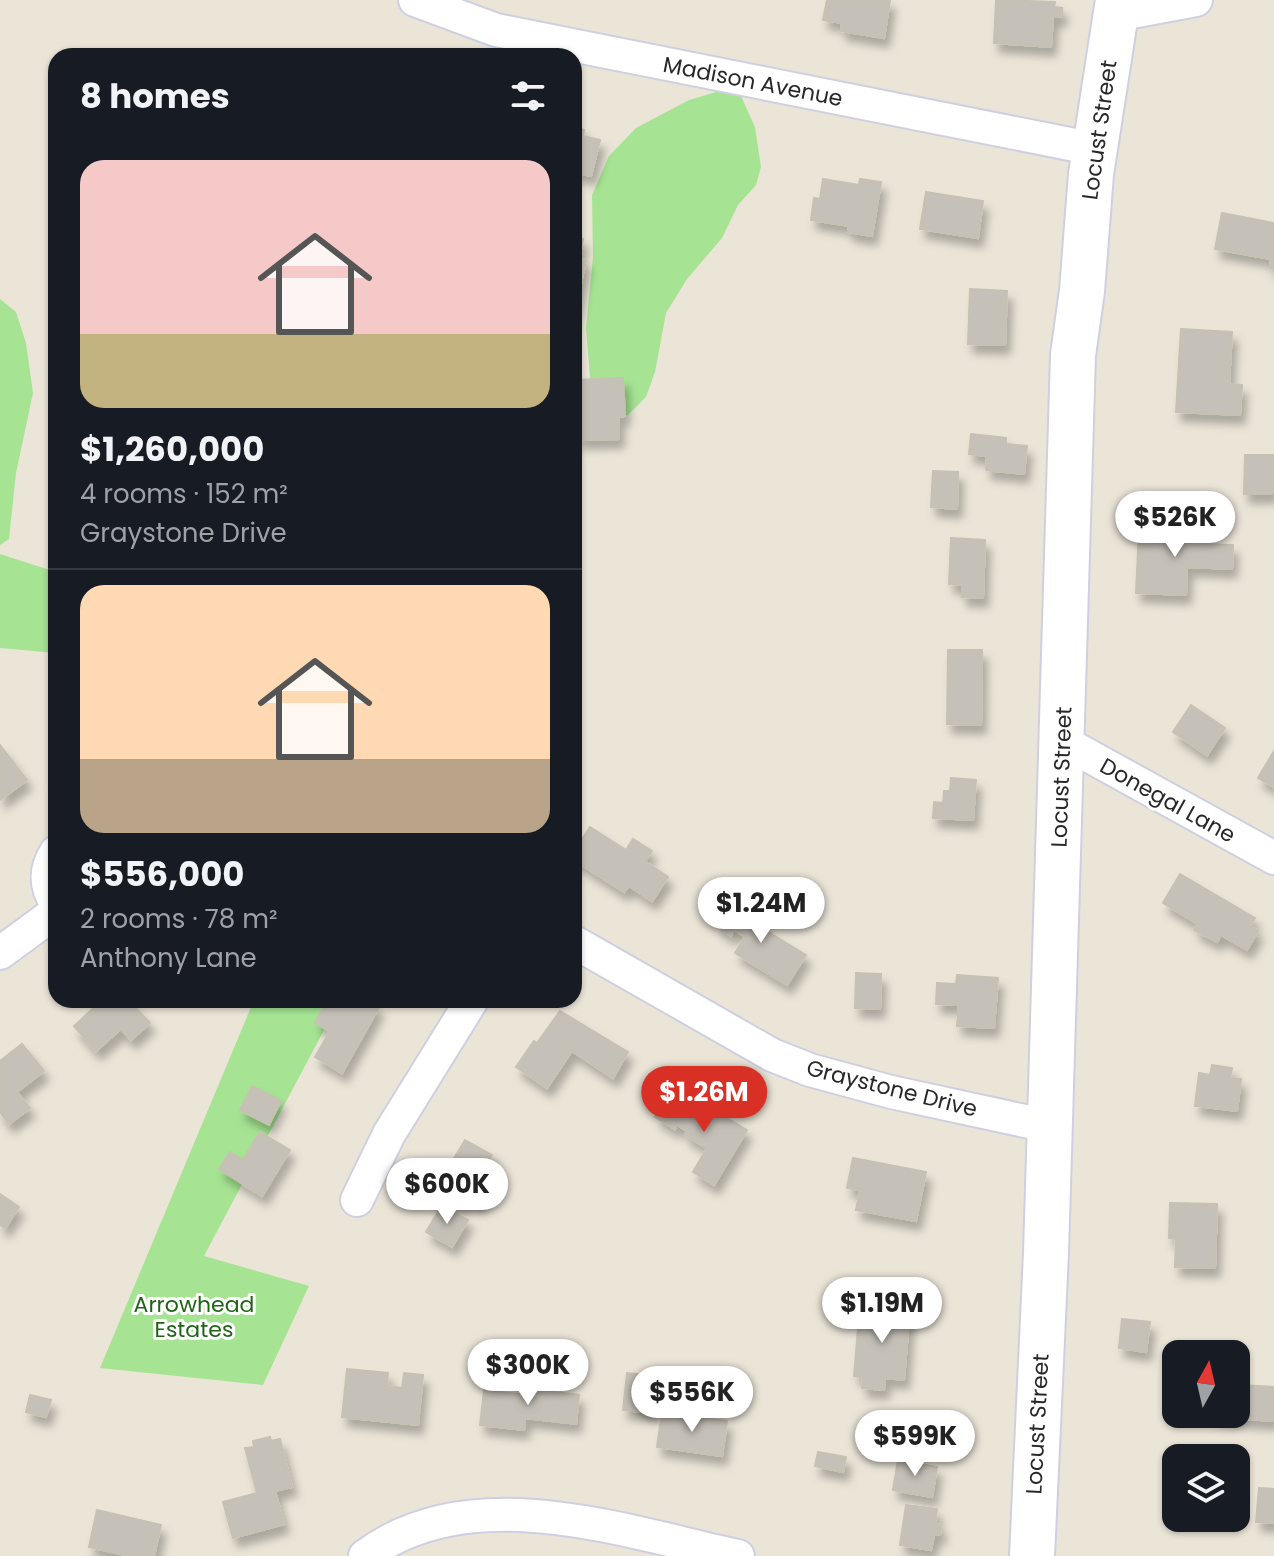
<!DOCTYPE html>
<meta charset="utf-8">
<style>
body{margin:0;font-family:Poppins,sans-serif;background:#20242c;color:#f1f3f6;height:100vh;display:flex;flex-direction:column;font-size:30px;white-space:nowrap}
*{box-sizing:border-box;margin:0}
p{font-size:26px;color:#9ea1a6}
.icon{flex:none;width:44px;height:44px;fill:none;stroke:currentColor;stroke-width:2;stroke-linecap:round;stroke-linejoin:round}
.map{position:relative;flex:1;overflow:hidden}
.sheet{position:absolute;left:48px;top:48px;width:534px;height:960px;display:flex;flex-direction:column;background:#171b24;border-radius:24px;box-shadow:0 2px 6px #0004}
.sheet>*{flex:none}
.needle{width:52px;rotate:8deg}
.fabs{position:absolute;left:1162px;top:1340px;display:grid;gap:16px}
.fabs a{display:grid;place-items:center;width:88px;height:88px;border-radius:16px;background:#171b24;box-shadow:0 2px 6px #0004;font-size:40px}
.price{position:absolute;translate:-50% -68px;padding:0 18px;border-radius:28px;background:#fff;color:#222;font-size:26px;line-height:52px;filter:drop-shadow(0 2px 4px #0008)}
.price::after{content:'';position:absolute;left:50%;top:48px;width:24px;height:18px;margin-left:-12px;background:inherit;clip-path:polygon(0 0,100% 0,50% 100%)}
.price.selected{background:#d93025;color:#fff}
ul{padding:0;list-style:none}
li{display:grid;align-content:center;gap:16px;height:424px;padding:0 32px}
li+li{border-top:2px solid #363941}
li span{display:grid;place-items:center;height:248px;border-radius:24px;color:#555}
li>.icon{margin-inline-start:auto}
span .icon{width:144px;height:144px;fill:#fffc;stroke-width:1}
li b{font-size:34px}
h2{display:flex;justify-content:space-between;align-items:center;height:96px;padding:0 32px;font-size:34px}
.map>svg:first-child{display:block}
.green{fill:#a6e493}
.building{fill:#c6c1b8;stroke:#c6c1b2;stroke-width:2;filter:url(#shadow)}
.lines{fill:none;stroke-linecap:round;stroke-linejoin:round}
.street-casing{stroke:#ced0e1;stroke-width:36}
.secondary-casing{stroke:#ced0e1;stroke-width:48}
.street{stroke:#fff;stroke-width:32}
.secondary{stroke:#fff;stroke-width:44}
.labels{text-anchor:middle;stroke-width:6;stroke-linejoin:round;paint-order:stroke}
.street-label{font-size:22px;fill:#282828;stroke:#fff}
.park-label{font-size:22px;fill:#206517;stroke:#fff}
</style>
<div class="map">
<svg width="1274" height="1556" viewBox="0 0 1274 1556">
<defs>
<filter id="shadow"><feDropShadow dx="5" dy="9" stdDeviation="4" flood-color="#0004"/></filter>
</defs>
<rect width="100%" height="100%" fill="#ebe5d8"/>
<!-- green -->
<g class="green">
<polygon points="723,90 741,96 755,127 761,167 756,185 738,205 722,238 687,279 666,313 655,372 646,397 628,415 605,416 590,378 586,328 593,257 592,195 609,156 636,128 689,100"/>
<polygon points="0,299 16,312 26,343 33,393 16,473 9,539 0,545"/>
<polygon points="0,554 56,572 56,653 0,648"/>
<polygon points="254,1000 340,1000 204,1256 309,1286 263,1385 100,1368"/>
</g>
<!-- building -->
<g class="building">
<polygon points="827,0 890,0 884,38 841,31 842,23 823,20"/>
<polygon points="996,0 1055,2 1054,7 1062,8 1062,17 1053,17 1051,47 994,43"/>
<polygon points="574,127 584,130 583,136 600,140 591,176 574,172"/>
<polygon points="823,179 859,185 860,179 881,182 872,236 848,232 849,226 811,220 814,198 820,199"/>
<polygon points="926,192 983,201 978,238 920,229"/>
<polygon points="1222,213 1274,223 1274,269 1270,268 1271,259 1215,249"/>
<polygon points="574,237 583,239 579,259 586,260 574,316"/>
<polygon points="970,289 1007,291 1005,345 968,344"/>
<polygon points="1181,329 1232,332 1229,384 1242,385 1240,415 1176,412"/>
<polygon points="623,378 625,416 619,417 619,439 578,440 577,427 574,427 574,380"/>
<polygon points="971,434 1006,438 1006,444 1027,446 1024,474 986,470 987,456 969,454"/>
<polygon points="1245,455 1273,455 1272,494 1244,494"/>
<polygon points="933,471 958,472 957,509 931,507"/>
<polygon points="1139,528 1206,531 1205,544 1233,545 1232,569 1187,567 1186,595 1136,593"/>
<polygon points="951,538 985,540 983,598 962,597 962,585 949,584"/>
<polygon points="948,650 982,650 981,725 947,724"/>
<polygon points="1191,705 1225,728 1207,755 1173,732"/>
<polygon points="0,745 27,780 0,800"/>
<polygon points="1274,751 1274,787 1258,778"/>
<polygon points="951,778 976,780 973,820 933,818 934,802 943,803 944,791 950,791"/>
<polygon points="590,827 626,850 633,839 652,851 645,861 668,877 652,901 629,886 624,892 574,860 574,852"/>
<polygon points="1180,874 1255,918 1250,926 1258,931 1247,950 1221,935 1217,942 1194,930 1198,924 1163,903"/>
<polygon points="731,901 748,911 744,917 806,955 787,985 735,953 745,937 734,930 731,936 716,926"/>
<polygon points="856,973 881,974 880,1009 855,1008"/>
<polygon points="957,975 998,978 994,1028 957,1026 959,1005 936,1004 937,983 956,984"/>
<polygon points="102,1000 128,1000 150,1023 131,1040 121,1029 96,1051 74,1026"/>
<polygon points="328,1000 367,1000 379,1007 342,1073 315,1057 330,1031 315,1023"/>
<polygon points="560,1011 628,1052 613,1078 572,1051 547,1088 516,1067 534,1041 537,1043"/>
<polygon points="22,1044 44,1071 17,1092 30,1108 9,1124 0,1112 0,1061"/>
<polygon points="1212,1065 1232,1068 1230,1078 1241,1079 1237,1111 1195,1106 1199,1073 1210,1075"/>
<polygon points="252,1086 281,1101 269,1125 240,1110"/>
<polygon points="669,1092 691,1105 686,1112 695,1117 703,1104 747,1130 714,1185 693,1172 707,1148 685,1135 687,1131 677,1125 675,1129 655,1117"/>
<polygon points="260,1132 290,1150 262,1196 219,1169 230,1152 243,1160"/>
<polygon points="465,1140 492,1155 477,1180 488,1187 478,1204 466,1198 462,1205 436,1189"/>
<polygon points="853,1158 926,1172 916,1221 856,1210 860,1190 847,1188"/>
<polygon points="0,1194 19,1207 5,1228 0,1225"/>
<polygon points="1170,1203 1217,1204 1215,1268 1175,1267 1176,1239 1169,1238"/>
<polygon points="442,1205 468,1220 452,1247 426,1232"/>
<polygon points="860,1305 910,1308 904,1380 885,1378 884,1390 862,1388 863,1376 854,1376"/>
<polygon points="1122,1319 1150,1322 1146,1352 1119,1348"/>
<polygon points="347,1369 388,1373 387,1386 402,1388 404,1373 423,1375 418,1425 342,1417"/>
<polygon points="627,1373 656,1376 653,1413 623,1410"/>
<polygon points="529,1376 546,1378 545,1391 579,1395 576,1424 525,1418 524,1430 480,1425 484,1390 527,1395"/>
<polygon points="1241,1385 1274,1387 1274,1421 1215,1417 1215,1414 1236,1414 1236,1396 1240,1396"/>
<polygon points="30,1395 51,1400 46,1417 26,1412"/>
<polygon points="662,1412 727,1421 722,1456 657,1447"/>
<polygon points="270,1437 271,1441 280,1439 292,1487 275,1491 284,1524 233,1538 223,1502 257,1493 245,1448 254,1447 253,1441"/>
<polygon points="818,1452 846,1457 843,1472 815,1466"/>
<polygon points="898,1460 937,1467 932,1497 893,1490"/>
<polygon points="1259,1488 1274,1489 1274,1523 1256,1522"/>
<polygon points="906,1505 937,1509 935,1524 941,1525 940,1535 934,1535 931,1550 900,1545"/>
<polygon points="97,1510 161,1525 154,1556 130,1556 89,1547"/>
</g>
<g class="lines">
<defs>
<g id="street">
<polyline points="415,0 496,30 1095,149"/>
<polyline points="1116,15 1196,0"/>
<polyline points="1062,741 1274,858"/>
<path d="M56 852C45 869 45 886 56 903"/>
<polyline points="574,942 772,1055 810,1070 891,1092 1048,1126"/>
<polyline points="0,953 56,912"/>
<polyline points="357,1200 389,1134 472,1000"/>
<path d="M365 1556C470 1477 622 1531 738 1556"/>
</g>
<polyline id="secondary" points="1032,1556 1046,1253 1073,355 1082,291 1091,174 1118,0"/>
</defs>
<!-- street casing -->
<use href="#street" class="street-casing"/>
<!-- secondary casing -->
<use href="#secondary" class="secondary-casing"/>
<!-- street -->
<use href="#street" class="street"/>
<!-- secondary -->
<use href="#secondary" class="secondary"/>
</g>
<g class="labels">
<!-- street labels -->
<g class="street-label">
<text transform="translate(753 81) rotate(11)" y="8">Madison Avenue</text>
<text transform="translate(1099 130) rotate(-82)" y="8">Locust Street</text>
<text transform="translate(1061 777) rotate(-88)" y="8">Locust Street</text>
<text transform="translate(1168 800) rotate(29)" y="8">Donegal Lane</text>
<text transform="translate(892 1088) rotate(14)" y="8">Graystone Drive</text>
<text transform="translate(1037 1424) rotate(-87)" y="8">Locust Street</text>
</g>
<!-- park labels -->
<g class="park-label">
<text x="194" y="1312">Arrowhead<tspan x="194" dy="25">Estates</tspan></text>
</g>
</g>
</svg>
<div class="fabs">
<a><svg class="needle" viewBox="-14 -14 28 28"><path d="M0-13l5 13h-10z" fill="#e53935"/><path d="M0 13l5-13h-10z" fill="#9ea1a6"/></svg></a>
<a><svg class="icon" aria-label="layers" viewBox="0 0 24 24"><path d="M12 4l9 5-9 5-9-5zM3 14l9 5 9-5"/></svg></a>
</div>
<b class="price" style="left:1175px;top:559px">$526K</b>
<b class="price" style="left:761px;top:945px">$1.24M</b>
<b class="price selected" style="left:704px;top:1134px">$1.26M</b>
<b class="price" style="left:447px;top:1226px">$600K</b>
<b class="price" style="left:882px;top:1345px">$1.19M</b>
<b class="price" style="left:528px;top:1407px">$300K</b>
<b class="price" style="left:692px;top:1434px">$556K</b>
<b class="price" style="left:915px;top:1478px">$599K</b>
<section class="sheet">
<h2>8 homes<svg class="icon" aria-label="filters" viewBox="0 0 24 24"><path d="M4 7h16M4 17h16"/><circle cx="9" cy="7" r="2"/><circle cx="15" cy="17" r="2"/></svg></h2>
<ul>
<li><span style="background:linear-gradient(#f6c9c9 70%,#c2b280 0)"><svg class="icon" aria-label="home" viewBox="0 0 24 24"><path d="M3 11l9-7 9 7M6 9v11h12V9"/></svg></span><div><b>$1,260,000</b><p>4 rooms · 152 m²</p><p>Graystone Drive</p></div></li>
<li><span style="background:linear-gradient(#ffd9b3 70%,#b9a48a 0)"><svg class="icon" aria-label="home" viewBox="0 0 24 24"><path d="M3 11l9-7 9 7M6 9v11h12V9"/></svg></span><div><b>$556,000</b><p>2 rooms · 78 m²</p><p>Anthony Lane</p></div></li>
</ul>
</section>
</div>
